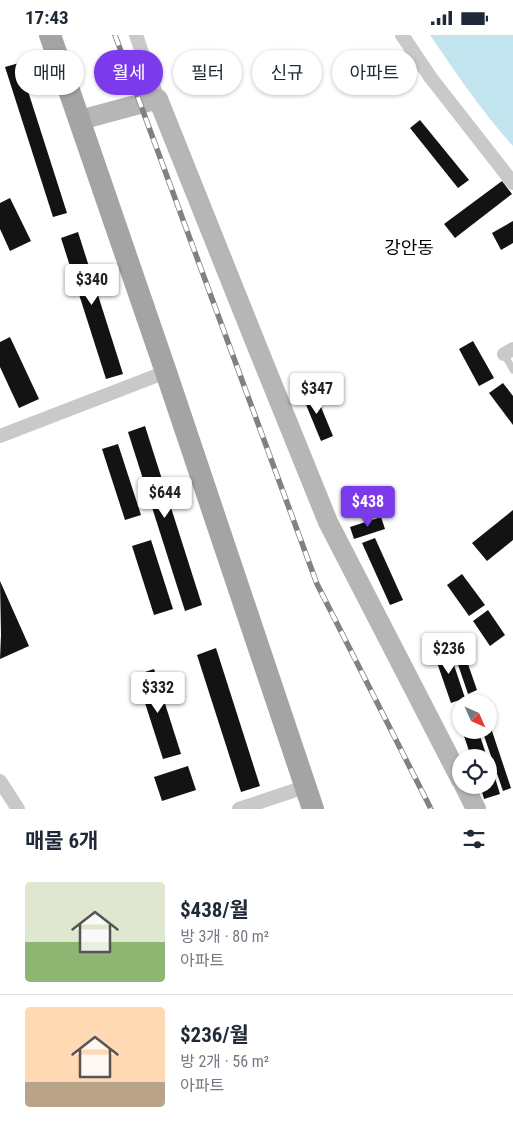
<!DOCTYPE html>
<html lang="ko">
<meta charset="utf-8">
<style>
body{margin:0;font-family:"Roboto Condensed","Noto Sans KR",sans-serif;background:#f2f2f3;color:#1f2937;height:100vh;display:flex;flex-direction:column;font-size:19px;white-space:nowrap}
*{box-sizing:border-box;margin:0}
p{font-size:16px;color:#747a83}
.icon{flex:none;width:28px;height:28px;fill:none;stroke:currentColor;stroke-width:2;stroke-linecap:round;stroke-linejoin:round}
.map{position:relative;height:774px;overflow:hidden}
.sheet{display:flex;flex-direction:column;background:#fff;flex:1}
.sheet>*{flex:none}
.top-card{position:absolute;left:15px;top:15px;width:484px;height:45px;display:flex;gap:10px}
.needle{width:32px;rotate:135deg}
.fabs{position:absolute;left:452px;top:659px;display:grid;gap:10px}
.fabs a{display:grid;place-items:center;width:45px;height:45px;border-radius:50%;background:#fff;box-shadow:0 1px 4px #0004;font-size:25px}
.price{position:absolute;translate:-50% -42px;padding:0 11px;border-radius:5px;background:#fff;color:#222;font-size:16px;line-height:32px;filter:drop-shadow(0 1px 2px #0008)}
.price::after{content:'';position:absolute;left:50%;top:30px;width:15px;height:11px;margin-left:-8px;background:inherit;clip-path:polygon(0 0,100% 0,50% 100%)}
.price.current{background:#7c3aed;color:#fff}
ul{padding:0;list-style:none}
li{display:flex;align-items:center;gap:15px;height:125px;padding:0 25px}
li+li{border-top:1px solid #e0e1e3}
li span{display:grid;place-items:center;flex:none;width:140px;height:100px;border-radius:5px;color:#555}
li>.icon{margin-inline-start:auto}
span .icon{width:60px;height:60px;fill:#fffc;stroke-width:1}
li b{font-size:21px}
h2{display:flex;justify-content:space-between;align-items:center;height:60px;padding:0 25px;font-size:21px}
.chip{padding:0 18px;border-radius:22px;background:#fff;box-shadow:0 1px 4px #0004;font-size:18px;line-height:45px}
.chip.current{background:#7c3aed;color:#fff}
.status{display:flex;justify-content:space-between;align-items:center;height:35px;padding:0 25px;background:#fff;direction:ltr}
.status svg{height:14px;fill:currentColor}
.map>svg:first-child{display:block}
.water{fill:#c2e4ee}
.building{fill:#131313}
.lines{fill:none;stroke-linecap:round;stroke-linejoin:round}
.lane{stroke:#c9c9c9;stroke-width:7}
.street{stroke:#c9c9c9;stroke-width:14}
.secondary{stroke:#b6b6b6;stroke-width:20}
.primary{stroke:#a4a4a4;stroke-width:22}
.rail-casing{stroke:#818181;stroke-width:5.5}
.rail{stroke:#fff;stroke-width:4;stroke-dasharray:11;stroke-linecap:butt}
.labels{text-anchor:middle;stroke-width:5;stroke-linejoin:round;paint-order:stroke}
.quarter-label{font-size:18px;fill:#000;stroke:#fff}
</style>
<div class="status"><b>17:43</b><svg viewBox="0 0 49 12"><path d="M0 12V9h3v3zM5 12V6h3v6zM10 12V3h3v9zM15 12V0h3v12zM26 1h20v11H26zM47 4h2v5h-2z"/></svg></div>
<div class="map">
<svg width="513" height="774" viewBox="0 0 513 774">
<rect width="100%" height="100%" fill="#fff"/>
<!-- water -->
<path class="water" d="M430 0H513V111C482 77 456 38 430 0Z"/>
<!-- building -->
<g class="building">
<polygon points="19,28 67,178 53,182 5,32"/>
<polygon points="420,85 469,145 458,153 410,93"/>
<polygon points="502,146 512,159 455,203 444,189"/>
<polygon points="10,163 31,206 10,216 0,194 0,168"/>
<polygon points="513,186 513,208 501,215 492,198"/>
<polygon points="78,197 123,339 106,344 61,203"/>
<polygon points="10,302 39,364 19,373 0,332 0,307"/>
<polygon points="473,306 494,343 479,351 459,314"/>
<polygon points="503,348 513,361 513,390 489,358"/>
<polygon points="314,355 333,401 321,406 302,360"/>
<polygon points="145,391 202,570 185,576 128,397"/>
<polygon points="118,409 141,480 125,485 102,414"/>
<polygon points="513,475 513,505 487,526 472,508"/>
<polygon points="381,482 385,494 354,504 350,492"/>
<polygon points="375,503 403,565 390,570 362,508"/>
<polygon points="151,505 173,574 154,580 132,511"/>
<polygon points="462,539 485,570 469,581 447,550"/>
<polygon points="0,546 29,611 0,624 1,600"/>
<polygon points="488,575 505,600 490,611 473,586"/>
<polygon points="461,609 477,655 468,659 452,612"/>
<polygon points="448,612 465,663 451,668 433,616"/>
<polygon points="216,613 260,751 241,757 197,620"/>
<polygon points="154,634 181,719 163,724 136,640"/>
<polygon points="480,662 482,668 473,668 472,665"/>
<polygon points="461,670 461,692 454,672"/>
<polygon points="489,687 511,753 503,756 482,695 489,695"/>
<polygon points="462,695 478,695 487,722 471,722"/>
<polygon points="188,731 196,755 162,766 154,742"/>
<polygon points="492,733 500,759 484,764 480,750 489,750 489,734"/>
</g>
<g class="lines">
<!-- lane -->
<polyline class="lane" points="504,319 513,335"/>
<!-- street -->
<g class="street">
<polyline points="136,0 158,64"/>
<polyline points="402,0 431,43 513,148"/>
<polyline points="504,319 513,314"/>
<polyline points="0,401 166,337"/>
<polyline points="0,746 18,774"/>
<polyline points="239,774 305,752"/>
</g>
<!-- secondary -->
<g class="secondary">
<polyline points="80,85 158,64 258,314 328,487 461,745"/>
<polyline points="464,750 476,774"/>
</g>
<!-- primary -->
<polyline class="primary" points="50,0 166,337 313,774"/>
<defs>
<polyline id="rail" points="115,0 317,549 431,774"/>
</defs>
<!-- rail casing -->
<use href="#rail" class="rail-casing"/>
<!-- rail -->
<use href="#rail" class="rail"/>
</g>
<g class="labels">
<!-- quarter labels -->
<g class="quarter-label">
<text x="409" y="219">강안동</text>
</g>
</g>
</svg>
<div class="fabs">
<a><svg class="needle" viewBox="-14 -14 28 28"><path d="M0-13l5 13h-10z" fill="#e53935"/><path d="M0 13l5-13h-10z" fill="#747a83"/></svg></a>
<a><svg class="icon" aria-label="locate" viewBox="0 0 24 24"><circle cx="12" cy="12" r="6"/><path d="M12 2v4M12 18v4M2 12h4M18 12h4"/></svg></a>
</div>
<b class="price" style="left:92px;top:271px">$340</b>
<b class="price" style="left:317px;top:380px">$347</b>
<b class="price" style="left:165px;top:484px">$644</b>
<b class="price current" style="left:368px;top:493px">$438</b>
<b class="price" style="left:449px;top:640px">$236</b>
<b class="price" style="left:158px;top:679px">$332</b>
<div class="top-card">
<a class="chip">매매</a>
<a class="chip current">월세</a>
<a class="chip">필터</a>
<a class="chip">신규</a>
<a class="chip">아파트</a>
</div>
</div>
<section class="sheet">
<h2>매물 6개<svg class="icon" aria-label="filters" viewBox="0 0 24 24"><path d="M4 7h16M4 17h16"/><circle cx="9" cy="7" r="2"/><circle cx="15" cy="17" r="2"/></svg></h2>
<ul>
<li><span style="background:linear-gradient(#dfe7d0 60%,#8fb573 0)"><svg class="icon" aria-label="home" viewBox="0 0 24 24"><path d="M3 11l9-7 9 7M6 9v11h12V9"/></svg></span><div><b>$438/월</b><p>방 3개 · 80 m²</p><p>아파트</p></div></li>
<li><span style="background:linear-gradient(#ffd9b3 75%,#b9a48a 0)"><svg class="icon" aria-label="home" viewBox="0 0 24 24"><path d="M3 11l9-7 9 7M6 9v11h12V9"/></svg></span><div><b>$236/월</b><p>방 2개 · 56 m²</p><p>아파트</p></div></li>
</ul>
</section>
